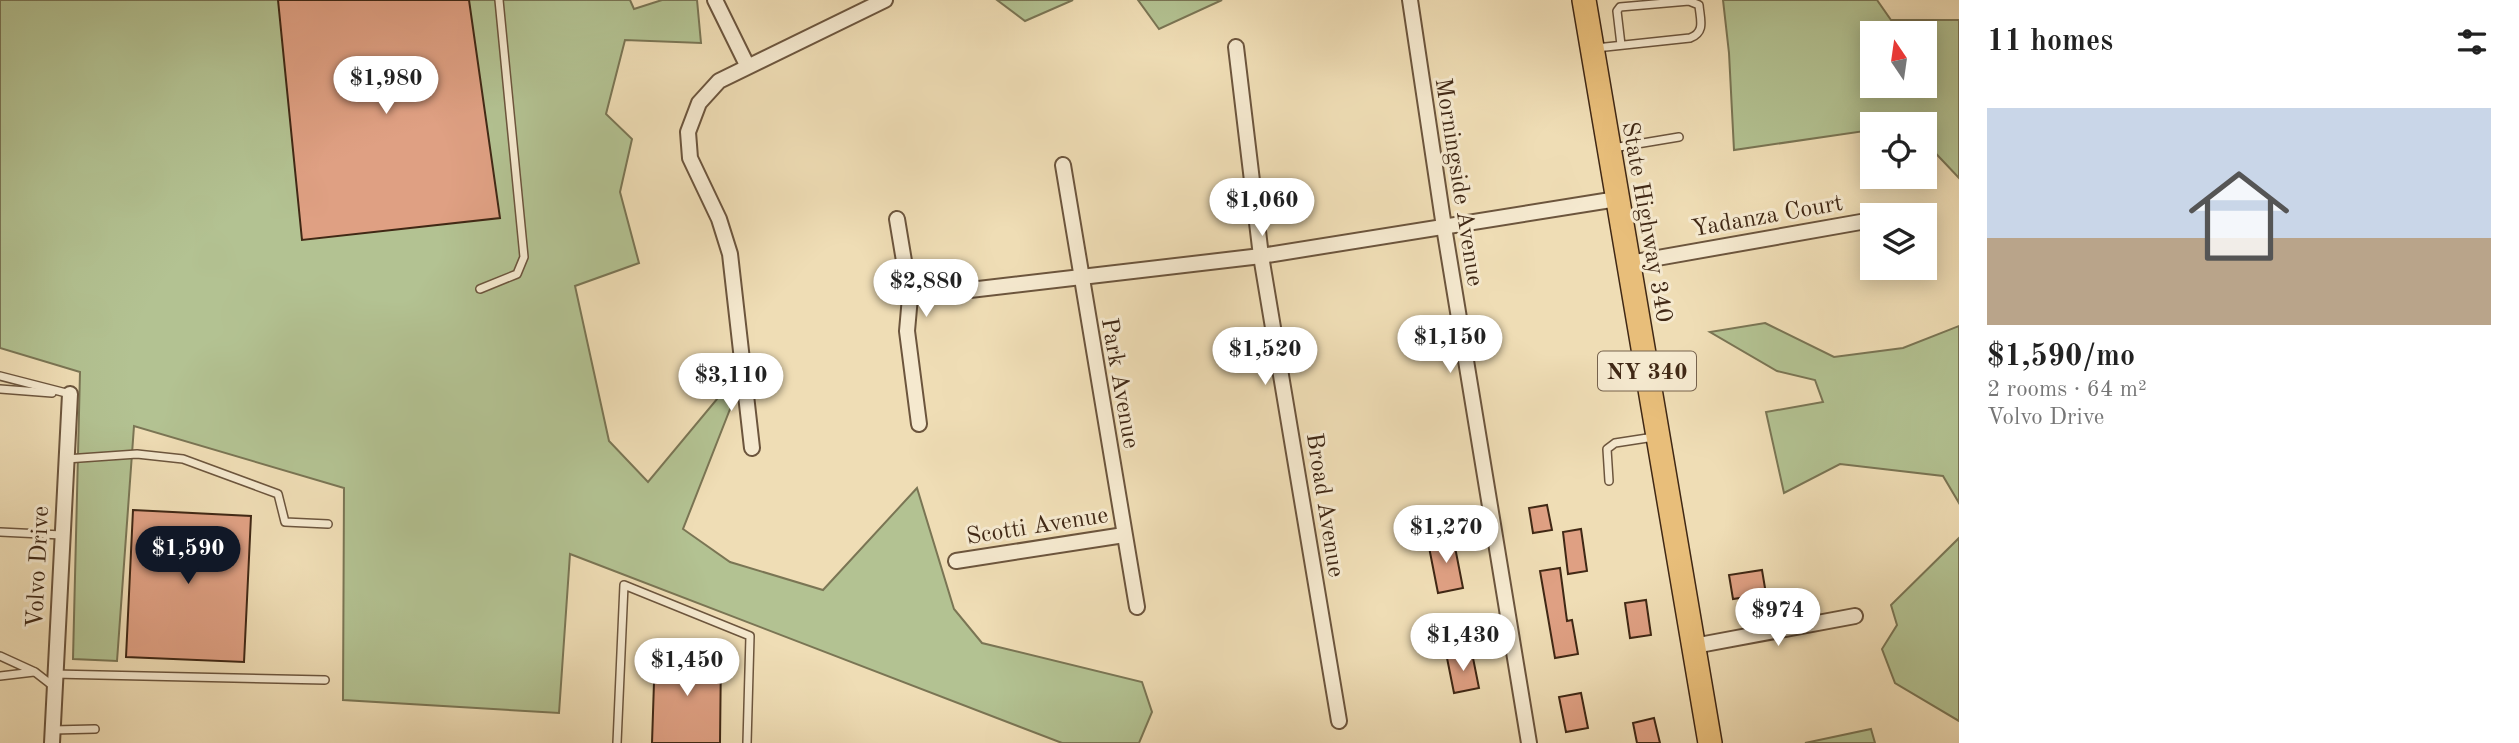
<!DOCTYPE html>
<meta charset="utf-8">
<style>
body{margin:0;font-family:"Old Standard TT",serif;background:#f6f6f6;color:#222;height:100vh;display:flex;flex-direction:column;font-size:26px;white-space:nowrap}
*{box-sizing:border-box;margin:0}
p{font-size:23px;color:#767676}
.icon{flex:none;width:38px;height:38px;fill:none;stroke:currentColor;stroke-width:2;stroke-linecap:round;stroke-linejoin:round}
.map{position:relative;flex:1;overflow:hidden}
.panel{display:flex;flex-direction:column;background:#fff;width:560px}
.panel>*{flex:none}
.needle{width:46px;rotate:347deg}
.fabs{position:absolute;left:1860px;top:21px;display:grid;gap:14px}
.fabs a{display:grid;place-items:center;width:77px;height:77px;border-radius:0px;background:#fff;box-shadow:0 4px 18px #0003;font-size:35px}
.price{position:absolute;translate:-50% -60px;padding:0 16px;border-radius:24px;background:#fff;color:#222;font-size:23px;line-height:46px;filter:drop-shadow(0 2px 4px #0008)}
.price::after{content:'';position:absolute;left:50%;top:42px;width:21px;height:16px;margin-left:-10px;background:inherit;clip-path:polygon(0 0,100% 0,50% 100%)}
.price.selected{background:#111827;color:#fff}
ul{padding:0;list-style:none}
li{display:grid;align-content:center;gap:14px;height:371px;padding:0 28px}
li+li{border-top:2px solid #e0e0e0}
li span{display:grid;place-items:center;height:217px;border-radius:0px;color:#555}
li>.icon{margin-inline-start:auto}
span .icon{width:126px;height:126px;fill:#fffc;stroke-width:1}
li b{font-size:30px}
h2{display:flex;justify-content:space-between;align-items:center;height:84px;padding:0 28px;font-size:30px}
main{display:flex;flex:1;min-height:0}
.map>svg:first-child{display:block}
.green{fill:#b3c292;stroke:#7a7554;stroke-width:2;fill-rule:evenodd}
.building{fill:#dfa083;stroke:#402815;stroke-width:2}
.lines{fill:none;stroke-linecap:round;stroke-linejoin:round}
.service-casing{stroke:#6c553d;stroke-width:10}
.minor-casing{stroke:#6c553d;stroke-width:18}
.primary-casing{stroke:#402815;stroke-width:26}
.service{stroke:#f5e9cf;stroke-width:7}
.minor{stroke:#f5e9cf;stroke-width:14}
.primary{stroke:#e8be7a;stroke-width:23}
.labels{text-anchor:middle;stroke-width:6;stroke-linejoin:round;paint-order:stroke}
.shield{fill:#f5e9cf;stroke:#76624d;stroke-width:2}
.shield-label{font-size:23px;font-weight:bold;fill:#402815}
.street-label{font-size:24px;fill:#402815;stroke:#f5e9cf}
</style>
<main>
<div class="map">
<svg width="1959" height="743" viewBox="0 0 1959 743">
<rect width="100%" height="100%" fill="#efddb5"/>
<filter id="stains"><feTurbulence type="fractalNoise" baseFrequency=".00286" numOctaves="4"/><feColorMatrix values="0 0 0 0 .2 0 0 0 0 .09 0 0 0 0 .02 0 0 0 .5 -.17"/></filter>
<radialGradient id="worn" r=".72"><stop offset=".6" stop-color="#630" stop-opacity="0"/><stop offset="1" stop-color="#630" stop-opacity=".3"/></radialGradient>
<!-- green -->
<g class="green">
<polygon points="0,0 630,0 634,9 662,0 697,0 701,43 625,40 606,114 632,139 620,192 639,263 575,286 609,441 648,482 722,393 732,404 683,529 730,562 823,590 917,488 954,609 982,643 1142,682 1152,712 1139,743 1062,743 570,554 559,713 343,700 344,488 134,426 117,661 73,659 80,372 0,348"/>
<polygon points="997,0 1073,0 1025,21"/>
<polygon points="1138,0 1222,0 1159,29"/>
<path d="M1723 0H1877L1891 20H1959V178L1925 142V124H1872V130L1734 150 1729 53ZM1872 33H1925V86H1872Z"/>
<polygon points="1765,323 1834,357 1903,348 1959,326 1959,503 1943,476 1840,464 1784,493 1766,412 1823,402 1815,380 1777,371 1710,332"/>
<polygon points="1959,538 1959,721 1895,683 1882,649 1897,625 1891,605"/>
<polygon points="1871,729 1875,743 1805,743"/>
</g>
<!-- building -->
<g class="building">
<polygon points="278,0 469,0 500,218 302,240"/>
<polygon points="1547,505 1552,530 1533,533 1529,508"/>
<polygon points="133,510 251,516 244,662 126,657"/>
<polygon points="1581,529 1587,571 1568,574 1563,532"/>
<polygon points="1453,537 1463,588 1438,593 1428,542"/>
<polygon points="1560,568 1567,621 1572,620 1578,654 1555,658 1540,571"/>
<polygon points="1762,570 1766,594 1733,599 1729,575"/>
<polygon points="1646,600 1651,635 1630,638 1625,603"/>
<polygon points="655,652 721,653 720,743 652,743"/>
<polygon points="1472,653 1479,688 1454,693 1447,658"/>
<polygon points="1581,693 1588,728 1566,732 1559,697"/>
<polygon points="1654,718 1660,743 1637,743 1633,723"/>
</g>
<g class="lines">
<defs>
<g id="service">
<path d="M1596 48 1690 38C1706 32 1700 19 1699 5L1689 1 1620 7 1617 11 1621 45"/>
<polyline points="1613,148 1679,137"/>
<polyline points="480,289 517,274 524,257 499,0"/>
<polyline points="0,376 70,394"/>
<polyline points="0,389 52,393"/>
<polyline points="66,459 137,454 183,459 278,494 285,522 328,524"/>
<polyline points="1609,481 1607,449 1615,443 1654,437"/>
<polyline points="0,532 62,535"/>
<polyline points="0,656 35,672 53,686"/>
<polyline points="54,674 325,680"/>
<polyline points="0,676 34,672"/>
<polyline points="53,730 95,729"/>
<polyline points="617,743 624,585 750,636 747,743"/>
</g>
<g id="minor">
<polyline points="715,0 747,65"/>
<polyline points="1410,0 1444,227 1529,743"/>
<polyline points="1236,47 1261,256 1339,721"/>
<polyline points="1063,165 1137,607"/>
<polyline points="897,219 910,297 907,331 919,424"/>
<polyline points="1629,263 1872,220"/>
<polyline points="910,297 1261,256 1617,199"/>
<polyline points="752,448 730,254 719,219 690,158 688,132 699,103 719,81 885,0"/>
<polyline points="956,561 1124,535"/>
<polyline points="1694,646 1855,616"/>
<polyline points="52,743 70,394"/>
</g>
<polyline id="primary" points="1584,0 1710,743"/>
</defs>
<!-- service casing -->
<use href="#service" class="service-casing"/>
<!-- minor casing -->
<use href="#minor" class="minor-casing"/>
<!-- primary casing -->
<use href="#primary" class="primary-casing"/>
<!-- service -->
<use href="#service" class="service"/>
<!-- minor -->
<use href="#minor" class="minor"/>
<!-- primary -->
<use href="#primary" class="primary"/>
</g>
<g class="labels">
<!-- shield labels -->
<rect class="shield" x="1598" y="351.5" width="98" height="39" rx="5"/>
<g class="shield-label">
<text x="1647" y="379">NY 340</text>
</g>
<!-- street labels -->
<g class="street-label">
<text transform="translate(1460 182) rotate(81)" y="8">Morningside Avenue</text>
<text transform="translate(1767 215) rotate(-10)" y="8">Yadanza Court</text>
<text transform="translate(1648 222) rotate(80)" y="8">State Highway 340</text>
<text transform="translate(1121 383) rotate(80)" y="8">Park Avenue</text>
<text transform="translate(1326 505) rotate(81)" y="8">Broad Avenue</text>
<text transform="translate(1037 525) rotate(-9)" y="8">Scotti Avenue</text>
<text transform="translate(37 567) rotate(-87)" y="8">Volvo Drive</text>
</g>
</g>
<rect width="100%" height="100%" filter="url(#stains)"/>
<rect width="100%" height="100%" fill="url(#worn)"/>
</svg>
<div class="fabs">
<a><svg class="needle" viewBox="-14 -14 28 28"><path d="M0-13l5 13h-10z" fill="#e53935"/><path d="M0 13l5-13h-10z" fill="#767676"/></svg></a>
<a><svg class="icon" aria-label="locate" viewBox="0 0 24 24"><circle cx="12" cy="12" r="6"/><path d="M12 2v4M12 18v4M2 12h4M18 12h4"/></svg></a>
<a><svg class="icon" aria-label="layers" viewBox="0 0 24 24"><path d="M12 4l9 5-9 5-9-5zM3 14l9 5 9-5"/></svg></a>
</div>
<b class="price" style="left:386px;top:116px">$1,980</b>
<b class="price" style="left:1262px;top:238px">$1,060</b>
<b class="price" style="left:926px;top:319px">$2,880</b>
<b class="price" style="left:1450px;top:375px">$1,150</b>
<b class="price" style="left:1265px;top:387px">$1,520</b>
<b class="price" style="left:731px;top:413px">$3,110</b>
<b class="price" style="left:1446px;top:565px">$1,270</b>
<b class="price selected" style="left:188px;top:586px">$1,590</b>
<b class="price" style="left:1778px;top:648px">$974</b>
<b class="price" style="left:1463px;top:673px">$1,430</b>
<b class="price" style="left:687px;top:698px">$1,450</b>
</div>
<section class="panel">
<h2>11 homes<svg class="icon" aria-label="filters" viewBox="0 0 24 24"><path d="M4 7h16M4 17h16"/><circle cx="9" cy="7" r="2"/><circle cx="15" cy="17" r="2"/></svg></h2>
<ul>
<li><span style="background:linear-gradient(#c9d6e8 60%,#b9a48a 0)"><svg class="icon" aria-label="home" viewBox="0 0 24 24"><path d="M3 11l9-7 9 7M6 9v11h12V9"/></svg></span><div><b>$1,590/mo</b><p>2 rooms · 64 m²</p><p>Volvo Drive</p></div></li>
</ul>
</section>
</main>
